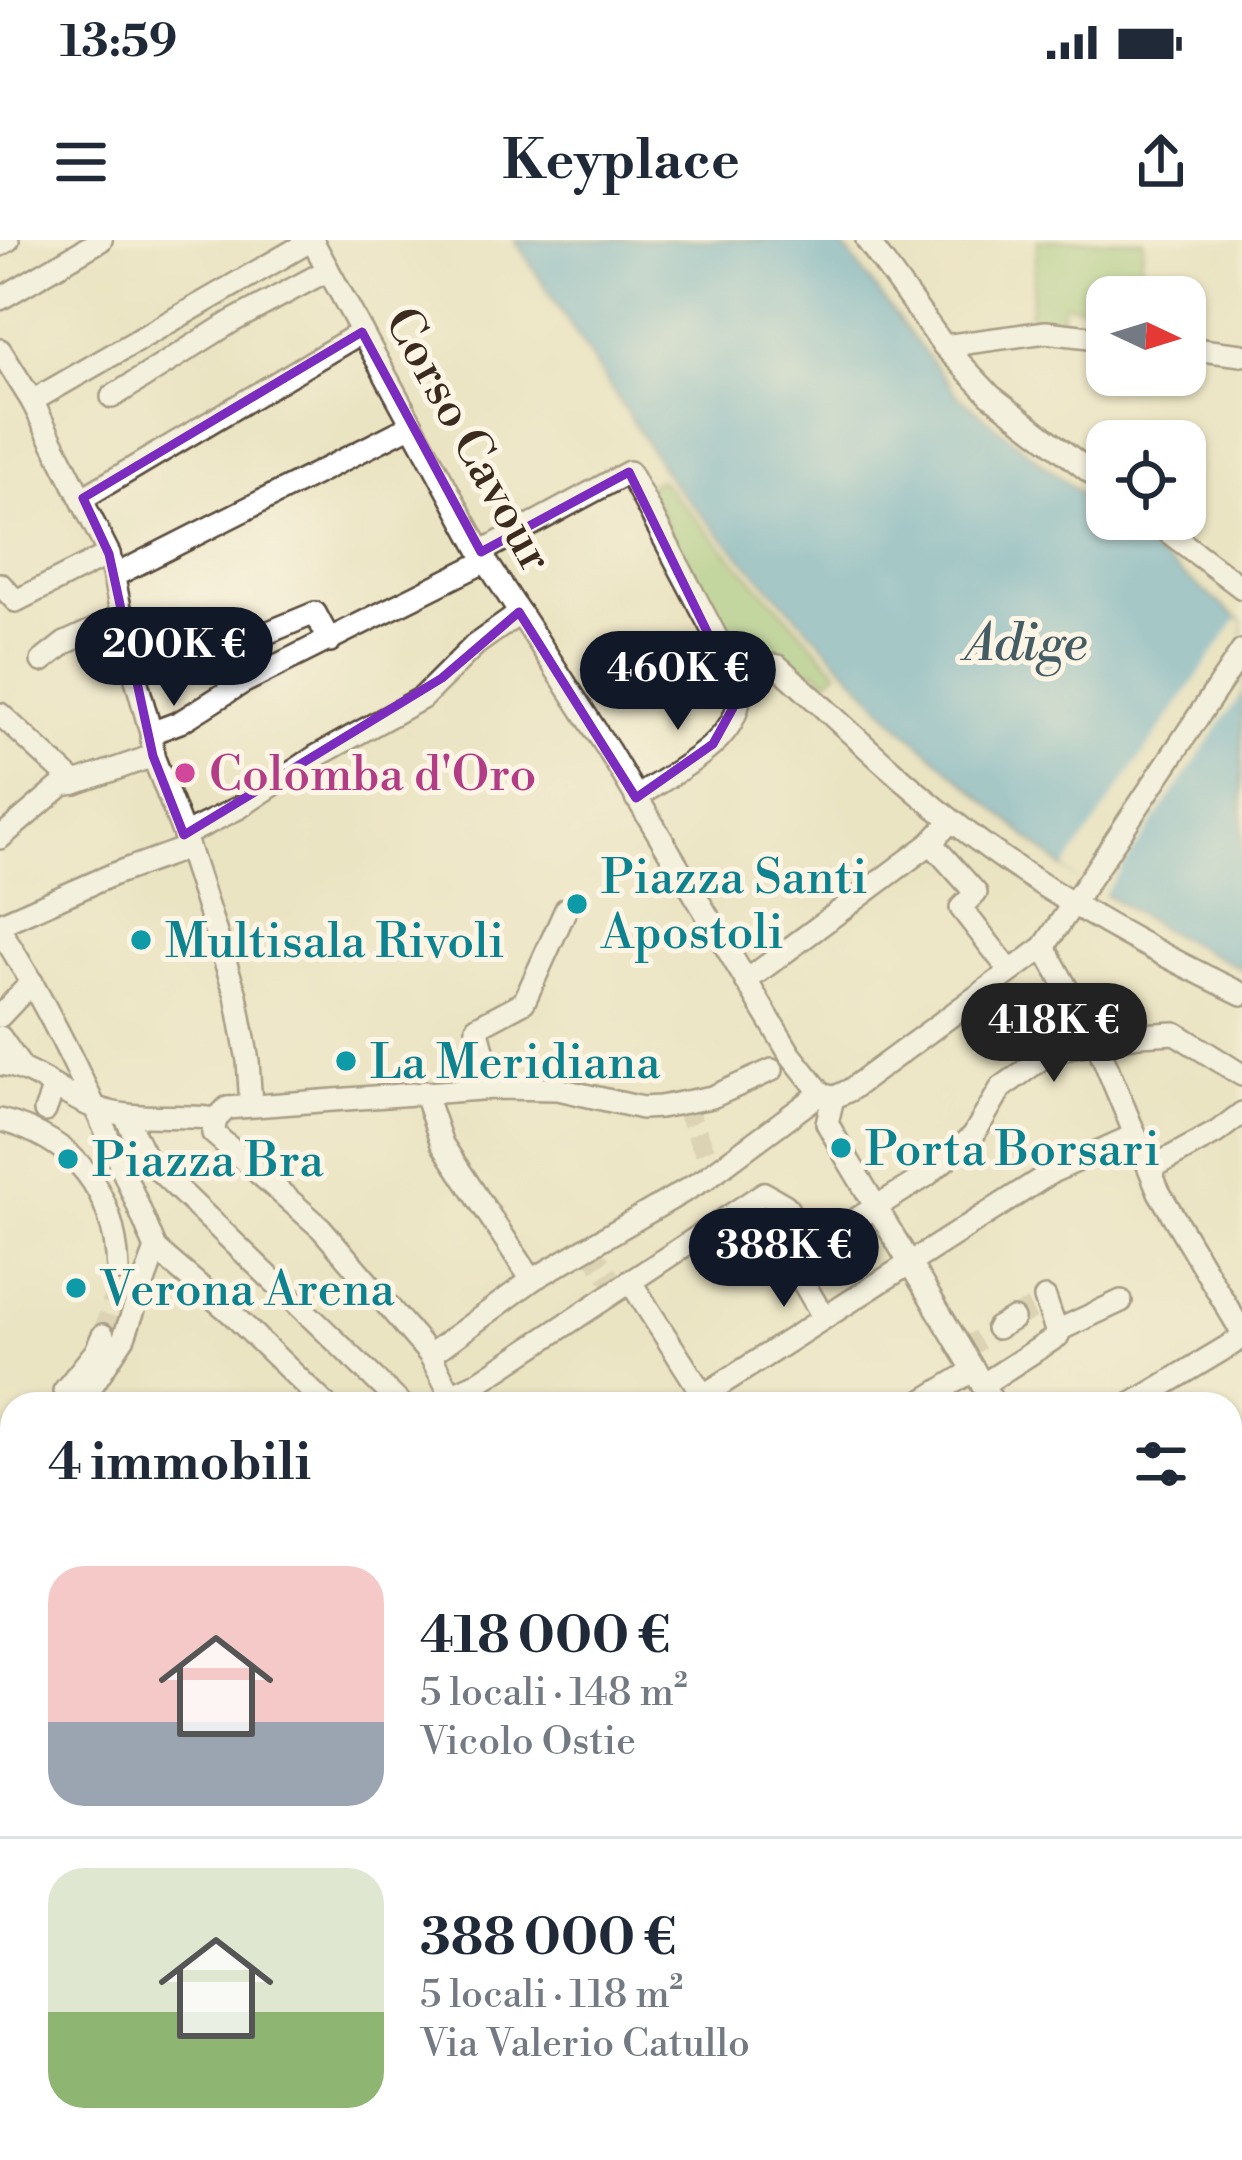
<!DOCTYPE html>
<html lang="it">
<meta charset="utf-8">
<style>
body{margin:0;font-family:"Libre Bodoni",serif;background:#f6f6f7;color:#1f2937;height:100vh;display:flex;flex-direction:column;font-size:45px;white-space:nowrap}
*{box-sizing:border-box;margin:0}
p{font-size:39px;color:#747a83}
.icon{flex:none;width:66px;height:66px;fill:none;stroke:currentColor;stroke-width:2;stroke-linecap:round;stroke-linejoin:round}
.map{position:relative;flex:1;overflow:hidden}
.panel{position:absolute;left:0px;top:1152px;width:1242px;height:768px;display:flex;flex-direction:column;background:#fff;border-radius:36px 36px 0 0;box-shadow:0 3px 9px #0004}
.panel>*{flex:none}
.needle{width:78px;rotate:94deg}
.tools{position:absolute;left:1086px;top:36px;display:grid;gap:24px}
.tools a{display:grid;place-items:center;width:120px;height:120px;border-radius:24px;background:#fff;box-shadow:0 3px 9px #0004;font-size:60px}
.price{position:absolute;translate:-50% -102px;padding:0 27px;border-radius:42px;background:#111827;color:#fff;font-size:39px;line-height:78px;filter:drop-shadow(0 3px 6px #0008)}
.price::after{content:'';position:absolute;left:50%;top:72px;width:36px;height:27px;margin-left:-18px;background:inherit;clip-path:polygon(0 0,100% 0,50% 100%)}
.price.active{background:#222;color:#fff}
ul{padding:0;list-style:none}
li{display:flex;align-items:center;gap:36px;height:300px;padding:0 48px}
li+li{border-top:3px solid #e0e1e3}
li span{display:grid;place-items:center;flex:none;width:336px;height:240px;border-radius:36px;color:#555}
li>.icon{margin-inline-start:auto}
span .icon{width:144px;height:144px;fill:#fffc;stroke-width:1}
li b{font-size:51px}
h2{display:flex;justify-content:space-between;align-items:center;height:144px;padding:0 48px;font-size:51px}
.status{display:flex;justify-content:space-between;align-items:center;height:84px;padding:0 60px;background:#fff;direction:ltr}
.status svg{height:33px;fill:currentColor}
header{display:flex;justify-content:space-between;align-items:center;height:156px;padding:0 48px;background:#fff;font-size:54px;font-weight:700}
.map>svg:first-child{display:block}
.green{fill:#96c675;stroke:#68784a;stroke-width:3}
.water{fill:#51a6cd;stroke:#466876;stroke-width:3}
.pier{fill:#ebe4c3}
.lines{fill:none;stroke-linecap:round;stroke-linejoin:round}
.minor-tunnel{stroke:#c8bfa2;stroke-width:21;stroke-dasharray:21 10;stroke-linecap:butt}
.minor-casing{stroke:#554637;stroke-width:26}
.minor{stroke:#fff;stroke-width:21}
.marked{fill:none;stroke:#7b2cbf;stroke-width:9;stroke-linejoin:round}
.hotel-dot{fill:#d1479c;stroke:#fcf5e5;stroke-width:4.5}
.culture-dot{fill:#0f9aa8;stroke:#fcf5e5;stroke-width:4.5}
.labels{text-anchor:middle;stroke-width:10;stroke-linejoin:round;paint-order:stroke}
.street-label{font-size:48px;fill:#3b2a1e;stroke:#fcf5e5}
.hotel-label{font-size:48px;fill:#b23c85;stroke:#fcf5e5;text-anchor:start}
.culture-label{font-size:48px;fill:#0d838f;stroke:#fcf5e5;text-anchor:start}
.water-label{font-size:51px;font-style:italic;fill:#445c64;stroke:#fcf5e5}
</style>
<div class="status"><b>13:59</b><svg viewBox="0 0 49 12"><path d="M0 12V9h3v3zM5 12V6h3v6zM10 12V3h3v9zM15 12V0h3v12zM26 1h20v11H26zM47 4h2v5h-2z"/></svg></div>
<header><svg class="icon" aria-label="menu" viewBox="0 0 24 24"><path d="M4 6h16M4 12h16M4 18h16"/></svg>Keyplace<svg class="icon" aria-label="share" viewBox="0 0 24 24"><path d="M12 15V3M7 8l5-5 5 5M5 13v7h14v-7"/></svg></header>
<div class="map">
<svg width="1242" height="1920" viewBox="0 0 1242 1920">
<rect width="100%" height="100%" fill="#fcf5e5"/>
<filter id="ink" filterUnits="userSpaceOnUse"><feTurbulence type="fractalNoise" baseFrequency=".00833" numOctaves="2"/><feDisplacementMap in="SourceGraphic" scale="24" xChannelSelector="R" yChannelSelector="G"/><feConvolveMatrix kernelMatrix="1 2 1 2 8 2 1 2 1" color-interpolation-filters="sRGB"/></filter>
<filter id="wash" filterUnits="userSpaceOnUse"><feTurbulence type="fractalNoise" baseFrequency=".004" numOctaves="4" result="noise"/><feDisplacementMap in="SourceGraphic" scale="48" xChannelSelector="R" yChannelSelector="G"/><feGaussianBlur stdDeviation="2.7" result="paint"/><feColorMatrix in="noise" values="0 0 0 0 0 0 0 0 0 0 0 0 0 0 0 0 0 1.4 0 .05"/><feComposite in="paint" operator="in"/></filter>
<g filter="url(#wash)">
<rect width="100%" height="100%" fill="#ebe4c3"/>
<!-- green -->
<g class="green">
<polygon points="1038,0 1144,0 1137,57 1107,57 1107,68 1063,64 1060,85 1034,82 1030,73"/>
<polygon points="659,239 838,431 828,440 815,430 804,437 787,419 760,418 733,406 646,247"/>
</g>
<!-- water -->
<polygon class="water" points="515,0 809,0 842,5 957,155 1107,275 1107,279 1112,279 1242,381 1242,729 1167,692 1064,629 902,488 673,244"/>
<!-- pier -->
<polygon class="pier" points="1238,378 1242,381 1242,452 1103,656 1064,629"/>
</g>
<g filter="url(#ink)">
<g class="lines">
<!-- minor-tunnel -->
<g class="minor-tunnel">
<polyline points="684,864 714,932"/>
<polyline points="589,1008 618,1050"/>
<polyline points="1013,1079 1039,1065"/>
<polyline points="103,1095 114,1059 118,1030"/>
<polyline points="962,1111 997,1088"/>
<polyline points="718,1159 722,1164"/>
<polyline points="1016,1908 1021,1920"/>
</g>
<defs>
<g id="minor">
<polyline points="312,0 486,321 609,511 790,814 821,853 833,858"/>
<polyline points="867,0 944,106 990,155 1107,245"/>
<polyline points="0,5 8,0"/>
<polyline points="0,59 101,0"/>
<polyline points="944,106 1046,92 1107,99"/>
<polyline points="1185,108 1242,115"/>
<polyline points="0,110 32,161 109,314 131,421 151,493 153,516 184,595 236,755 248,821 251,865"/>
<polyline points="112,157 231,82 328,30"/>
<polyline points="32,161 312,0"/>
<polyline points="83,258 362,92"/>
<polyline points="1151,279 1242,348"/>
<path d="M481 312 629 232 733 429 745 421 778 426C835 477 890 532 950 579 1037 649 1142 706 1242 754"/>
<polyline points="114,336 412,185"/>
<polyline points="0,344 16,361 109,314"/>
<polyline points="269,392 315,373 330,401"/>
<polyline points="42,421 65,403 122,377"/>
<polyline points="0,474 75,543 153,516"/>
<polyline points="151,493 180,482 242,443 486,321"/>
<path d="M636 558C669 534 737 504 739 457 740 449 734 437 733 429"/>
<polyline points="184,595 240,567 315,517 422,458 475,405 520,373"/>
<polyline points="0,598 62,545 75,543"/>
<polyline points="931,603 976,653 961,668 1010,731"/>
<polyline points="0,684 114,634 187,608"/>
<path d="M0 690C63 789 111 900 156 1009L124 1097 80 1164"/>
<polyline points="1044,707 1097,803 1159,952 1242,1092"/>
<polyline points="746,741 931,603 951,581"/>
<polyline points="0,776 32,742"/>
<polyline points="0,797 21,827"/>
<path d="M0 824C35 828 61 855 94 867 131 882 176 873 216 879"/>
<polyline points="493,848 477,787 524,762 566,669"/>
<polyline points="424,852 442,904 532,1040"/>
<polyline points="833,858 850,850 1044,707 1242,411"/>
<polyline points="833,858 827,883 840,906"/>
<polyline points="45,871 54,847"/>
<polyline points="125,876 146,918 401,1164"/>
<polyline points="216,879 227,868 493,848 558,849 642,868 660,867 712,857 772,830"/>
<polyline points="216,879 213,893 321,988 430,1115 456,1164"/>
<path d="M0 880C78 900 115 953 118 1030"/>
<polyline points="842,910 994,1164"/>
<polyline points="1151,928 1217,892 1242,873"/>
<polyline points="156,1009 231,1073 325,1164"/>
<polyline points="630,1041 703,1155"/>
<polyline points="824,1078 796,1030 817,1015 829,996 926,936 973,896 1001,848 1041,819 1069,807 1139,795 1175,793 1242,835"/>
<polyline points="997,1088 1013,1079"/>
<polyline points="1059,1090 1121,1061"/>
<polyline points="430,1115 532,1040 705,939 821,853"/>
<polyline points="982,1145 1058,1096 1045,1058"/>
<polyline points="453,1154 479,1142 764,953 785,965 817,1015"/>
<polyline points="69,1156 64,1151 96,1111 103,1095"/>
<polyline points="690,1164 1052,932 1135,895"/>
<polyline points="918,1164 974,1130"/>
<polyline points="1132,1164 1242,1098"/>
<polyline points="0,1227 12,1221"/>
<polyline points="1242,1265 1232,1275 1242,1301"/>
<polyline points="1230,1376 1242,1369"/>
<polyline points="0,1421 12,1435"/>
<polyline points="1230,1429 1242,1432"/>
<polyline points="0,1498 12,1490"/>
<polyline points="0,1518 12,1535"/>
<polyline points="1230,1544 1242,1568"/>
<polyline points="1230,1662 1242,1656"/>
<polyline points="1230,1820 1242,1812"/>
<polyline points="1230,1858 1242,1879"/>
<polyline points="0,1866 12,1860"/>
<polyline points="199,1908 204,1920"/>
<polyline points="318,1908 320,1920"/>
<polyline points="599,1908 606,1920"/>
<polyline points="839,1908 844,1920"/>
<polyline points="967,1908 972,1920"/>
<polyline points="1167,1908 1174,1920"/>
<polyline points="355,1920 376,1908"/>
<polyline points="796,1920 816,1908"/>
<polyline points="1089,1920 1107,1914"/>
<polyline points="1241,1920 1242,1920"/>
</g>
</defs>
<!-- minor casing -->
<use href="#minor" class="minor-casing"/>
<!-- minor -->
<use href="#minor" class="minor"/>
</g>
</g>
<!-- marked area -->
<path d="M0 0H1242V1920H0ZM362 92 481 312 629 232 739 457 713 504 636 558 519 372 442 438 184 595 153 516 109 314 83 258Z" fill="#ebe4c3" fill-opacity=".55" fill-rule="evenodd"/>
<path class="marked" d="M362 92 481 312 629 232 739 457 713 504 636 558 519 372 442 438 184 595 153 516 109 314 83 258Z"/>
<!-- markers -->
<circle class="hotel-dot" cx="185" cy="533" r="12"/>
<g class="culture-dot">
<circle cx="577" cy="664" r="12"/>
<circle cx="141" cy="700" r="12"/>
<circle cx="346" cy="821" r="12"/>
<circle cx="841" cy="908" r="12"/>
<circle cx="68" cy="919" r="12"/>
<circle cx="76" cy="1048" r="12"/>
</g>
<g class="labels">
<!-- street labels -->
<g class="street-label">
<text transform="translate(470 199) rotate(61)" y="17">Corso Cavour</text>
</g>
<!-- hotel labels -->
<g class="hotel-label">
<text x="209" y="550">Colomba d'Oro</text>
</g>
<!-- culture labels -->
<g class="culture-label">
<text x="601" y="653">Piazza Santi<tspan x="601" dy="55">Apostoli</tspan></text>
<text x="165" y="717">Multisala Rivoli</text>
<text x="370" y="838">La Meridiana</text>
<text x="865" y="925">Porta Borsari</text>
<text x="92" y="936">Piazza Bra</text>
<text x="100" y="1065">Verona Arena</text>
</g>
<!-- water labels -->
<g class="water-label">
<text x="1026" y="420">Adige</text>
</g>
</g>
</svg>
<div class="tools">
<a><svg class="needle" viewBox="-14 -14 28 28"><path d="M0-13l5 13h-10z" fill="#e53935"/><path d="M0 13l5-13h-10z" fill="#747a83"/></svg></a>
<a><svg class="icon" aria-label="locate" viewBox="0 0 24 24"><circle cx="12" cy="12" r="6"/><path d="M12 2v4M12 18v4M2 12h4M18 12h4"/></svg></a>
</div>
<b class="price" style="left:174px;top:469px">200K €</b>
<b class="price" style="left:678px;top:493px">460K €</b>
<b class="price active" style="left:1054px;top:845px">418K €</b>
<b class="price" style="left:784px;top:1070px">388K €</b>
<section class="panel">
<h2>4 immobili<svg class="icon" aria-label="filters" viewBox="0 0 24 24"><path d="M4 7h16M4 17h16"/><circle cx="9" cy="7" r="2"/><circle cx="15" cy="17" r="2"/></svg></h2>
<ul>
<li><span style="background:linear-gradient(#f6c9c9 65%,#9aa5b1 0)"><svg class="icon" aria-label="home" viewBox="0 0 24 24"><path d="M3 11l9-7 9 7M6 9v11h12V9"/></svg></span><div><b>418 000 €</b><p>5 locali · 148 m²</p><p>Vicolo Ostie</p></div></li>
<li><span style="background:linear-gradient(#dfe7d0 60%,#8fb573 0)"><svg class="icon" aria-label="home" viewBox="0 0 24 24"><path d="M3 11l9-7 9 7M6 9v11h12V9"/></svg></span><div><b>388 000 €</b><p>5 locali · 118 m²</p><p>Via Valerio Catullo</p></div></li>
</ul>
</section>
</div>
